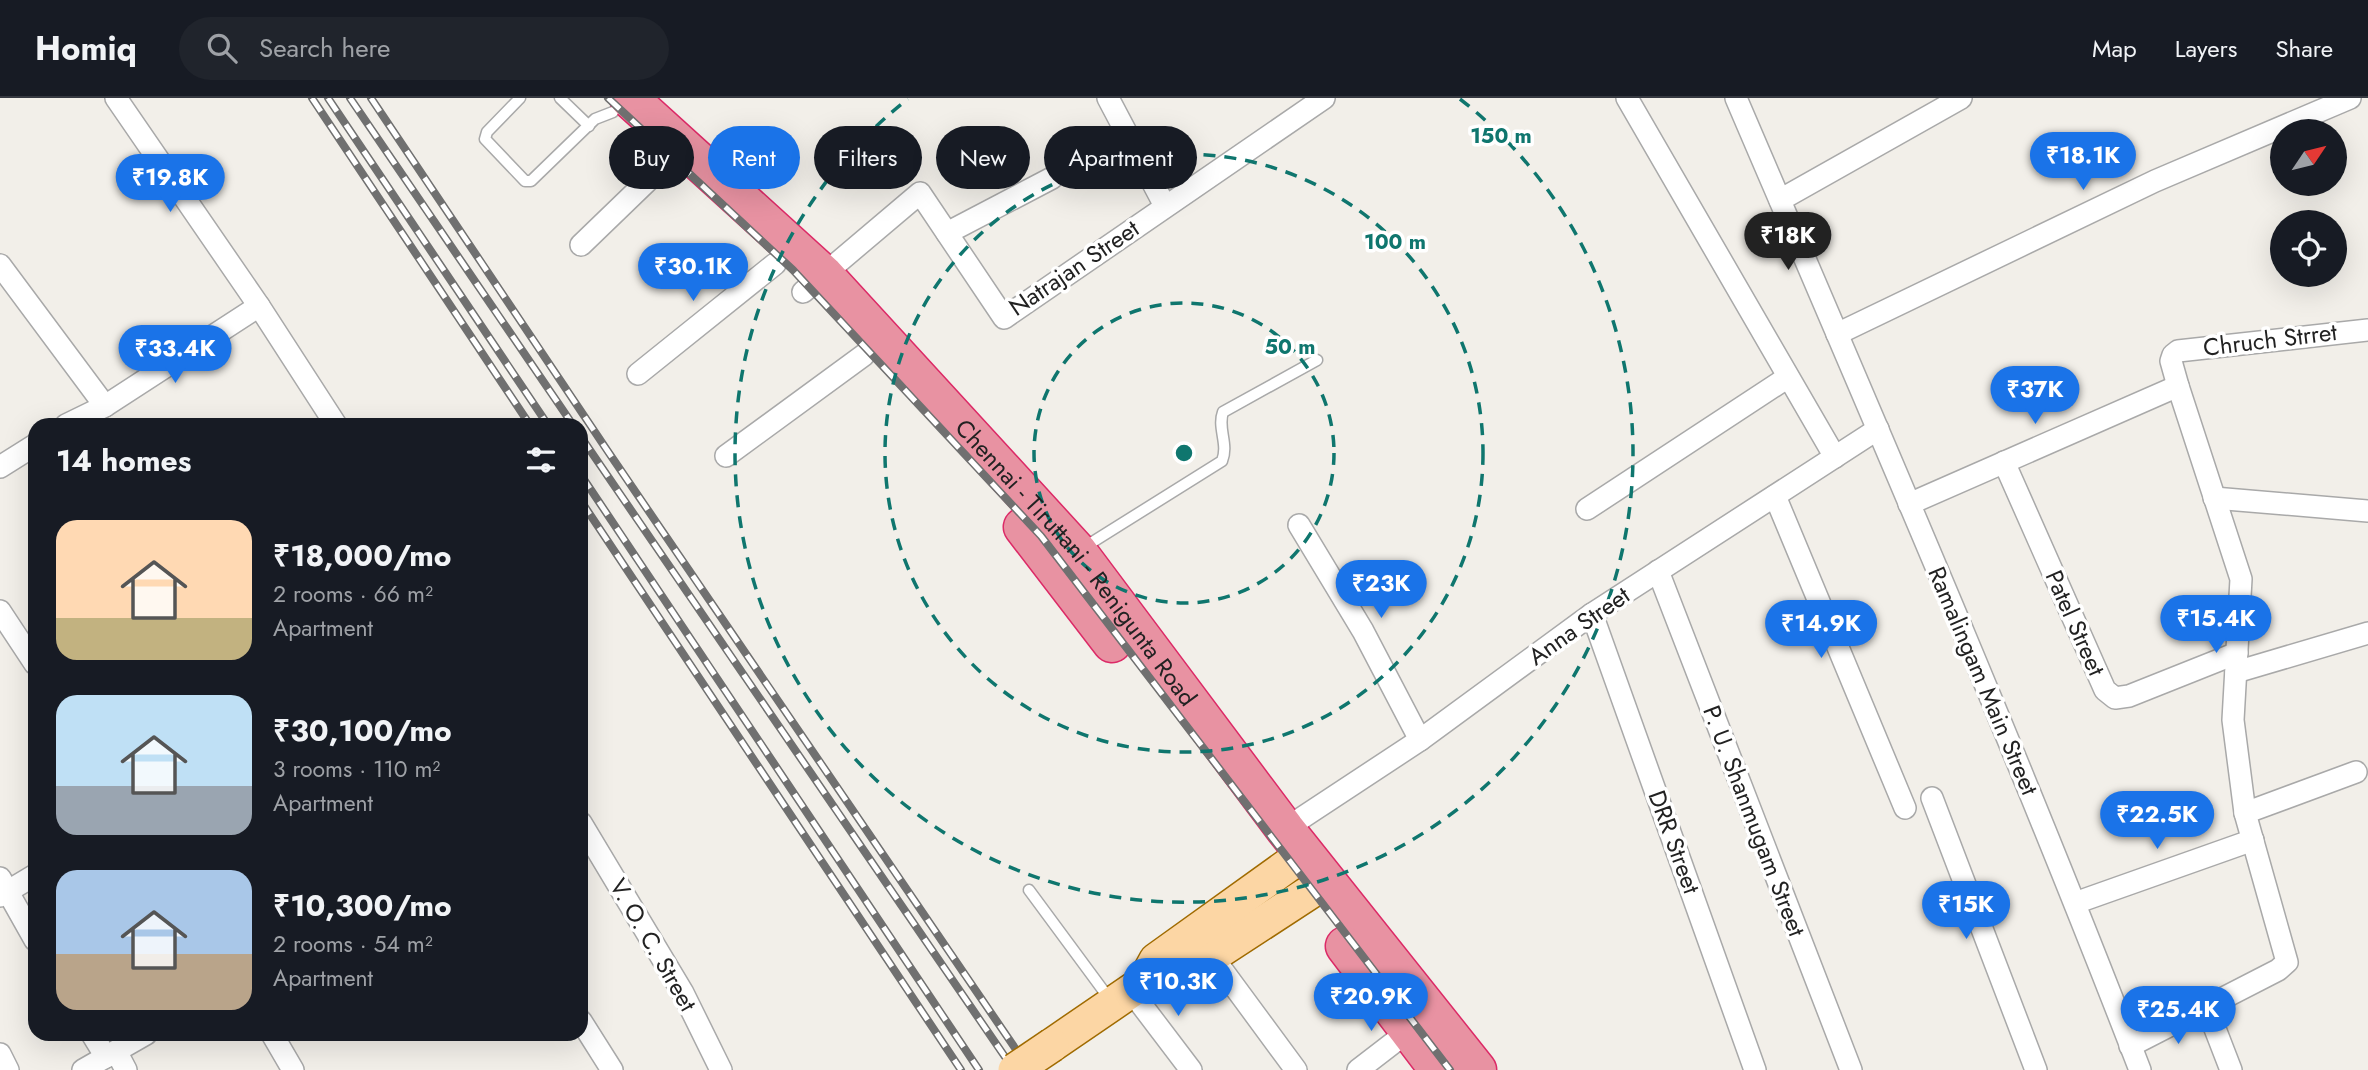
<!DOCTYPE html>
<meta charset="utf-8">
<style>
body{margin:0;font-family:Jost,sans-serif;background:#20242c;color:#f1f3f6;height:100vh;display:flex;flex-direction:column;font-size:26px;white-space:nowrap}
*{box-sizing:border-box;margin:0}
p{font-size:23px;color:#9ea1a6}
.icon{flex:none;width:38px;height:38px;fill:none;stroke:currentColor;stroke-width:2;stroke-linecap:round;stroke-linejoin:round}
.map{position:relative;flex:1;overflow:hidden}
.details{position:absolute;left:28px;top:320px;width:560px;height:623px;display:flex;flex-direction:column;background:#171b24;border-radius:21px;box-shadow:0 7px 28px #0002}
.details>*{flex:none}
.hud{position:absolute;left:609px;top:28px;width:665px;height:63px;display:flex;gap:14px}
.needle{width:46px;rotate:55deg}
.buttons{position:absolute;left:2270px;top:21px;display:grid;gap:14px}
.buttons a{display:grid;place-items:center;width:77px;height:77px;border-radius:50%;background:#171b24;box-shadow:0 7px 28px #0002;font-size:35px}
.price{position:absolute;translate:-50% -60px;padding:0 16px;border-radius:24px;background:#1a73e8;color:#fff;font-size:23px;line-height:46px;filter:drop-shadow(0 2px 4px #0008)}
.price::after{content:'';position:absolute;left:50%;top:42px;width:21px;height:16px;margin-left:-10px;background:inherit;clip-path:polygon(0 0,100% 0,50% 100%)}
.price.selected{background:#222;color:#fff}
ul{padding:0;list-style:none}
li{display:flex;align-items:center;gap:21px;height:175px;padding:0 28px}
li span{display:grid;place-items:center;flex:none;width:196px;height:140px;border-radius:21px;color:#555}
li>.icon{margin-inline-start:auto}
span .icon{width:84px;height:84px;fill:#fffc;stroke-width:1}
li b{font-size:30px}
h2{display:flex;justify-content:space-between;align-items:center;height:84px;padding:0 28px;font-size:30px}
.tag{padding:0 24px;border-radius:32px;background:#171b24;box-shadow:0 7px 28px #0002;font-size:24px;line-height:63px}
.tag.selected{background:#1a73e8;color:#fff}
header{display:flex;align-items:center;gap:42px;box-sizing:border-box;height:98px;padding:0 35px;background:#171b24;border-bottom:2px solid #363941}
header strong{font-size:33px}
nav{display:flex;gap:38px;margin-inline-start:auto;font-size:24px}
.search{width:490px;height:63px;background:#20242c;display:flex;align-items:center;gap:18px;box-sizing:border-box;padding:0 24px;border-radius:38px;color:#9ea1a6;font-size:26px}
.map>svg:first-child{display:block}
.lines{fill:none;stroke-linecap:round;stroke-linejoin:round}
.lane-casing{stroke:#a9a9a9;stroke-width:13}
.street-casing{stroke:#a9a9a9;stroke-width:24}
.primary-casing{stroke:#a06b00;stroke-width:36}
.highway-casing{stroke:#dc2a67;stroke-width:41}
.lane{stroke:#fff;stroke-width:10}
.street{stroke:#fff;stroke-width:21}
.primary{stroke:#fcd6a4;stroke-width:33}
.highway{stroke:#e892a2;stroke-width:38}
.rail-casing{stroke:#707070;stroke-width:8}
.rail{stroke:#fff;stroke-width:5;stroke-dasharray:16;stroke-linecap:butt}
.primary-bridge-casing{stroke:#a06b00;stroke-width:36;stroke-linecap:butt}
.primary-bridge{stroke:#fcd6a4;stroke-width:33}
.ring{fill:none;stroke:#0f766e;stroke-width:3.5;stroke-dasharray:12 9}
.labels{text-anchor:middle;stroke-width:7;stroke-linejoin:round;paint-order:stroke}
.street-label{font-size:24px;fill:#222;stroke:#fff}
.centre{fill:#0f766e;stroke:#fff;stroke-width:3.5}
.ring-label{font-size:21px;text-anchor:middle;font-weight:bold;fill:#0f766e;stroke:#fff;stroke-width:7;stroke-linejoin:round;paint-order:stroke}
</style>
<header>
<strong>Homiq</strong>
<div class="search"><svg class="icon" aria-label="search" viewBox="0 0 24 24"><circle cx="10" cy="10" r="6"/><path d="M15 15l6 6"/></svg>Search here</div>
<nav><a>Map</a><a>Layers</a><a>Share</a></nav>
</header>
<div class="map">
<svg width="2368" height="972" viewBox="0 0 2368 972">
<rect width="100%" height="100%" fill="#f2efe9"/>
<g class="lines">
<defs>
<g id="lane">
<polyline points="520,0 487,34 485,41 525,83 531,83 595,21 613,14"/>
<polyline points="560,0 589,28"/>
<path d="M1083 450 1222 363C1229 346 1217 330 1223 314L1317 262"/>
<polyline points="1029,792 1111,903"/>
</g>
<g id="street">
<polyline points="116,0 259,208 336,327"/>
<polyline points="1108,0 1165,108"/>
<polyline points="1627,0 1835,359"/>
<path d="M1736 0C1874 322 2014 645 2140 972"/>
<polyline points="1780,102 1961,0"/>
<polyline points="947,135 1052,80"/>
<polyline points="581,147 667,64"/>
<polyline points="0,167 105,308"/>
<polyline points="803,194 920,95 1004,220 1324,0"/>
<polyline points="1837,236 2155,83 2350,0"/>
<polyline points="638,276 775,166"/>
<polyline points="66,327 105,308 259,208"/>
<polyline points="726,358 864,257"/>
<polyline points="2004,364 2105,592 2115,600 2129,598 2237,555"/>
<polyline points="0,369 35,347"/>
<polyline points="1775,398 1905,710"/>
<polyline points="2214,400 2368,413"/>
<polyline points="1909,406 2178,288"/>
<polyline points="1587,411 1788,279"/>
<polyline points="1299,427 1363,533 1420,642"/>
<polyline points="1658,473 1851,972"/>
<polyline points="0,513 35,566"/>
<polyline points="1592,516 1755,972"/>
<polyline points="2236,574 2368,535"/>
<polyline points="1932,700 2036,972"/>
<polyline points="2245,715 2356,674"/>
<polyline points="581,725 683,895 721,972"/>
<polyline points="1285,731 1420,642 1592,516 1878,331"/>
<polyline points="0,780 35,842"/>
<polyline points="0,798 35,777"/>
<polyline points="2075,805 2253,742"/>
<polyline points="1212,858 1296,972"/>
<polyline points="1131,893 1191,972"/>
<polyline points="2207,910 2231,972"/>
<polyline points="581,923 612,972"/>
<polyline points="92,936 106,959"/>
<polyline points="272,936 293,972"/>
<polyline points="2130,948 2278,872 2287,864 2245,715 2233,622 2241,481 2178,288 2171,263 2173,257 2178,253 2368,232"/>
<polyline points="116,953 126,972"/>
<polyline points="0,956 8,972"/>
<polyline points="83,972 146,936"/>
<polyline points="1358,972 1410,932"/>
</g>
<g id="primary">
<polyline points="1144,884 1169,881 1212,858 1327,783"/>
<polyline points="1052,947 1144,884 1156,862 1305,755"/>
</g>
<g id="highway">
<path id="s1" d="M629 0 824 177 1077 453 1285 731 1477 972"/>
<polyline points="1023,429 1112,545"/>
<polyline points="1345,848 1439,972"/>
</g>
</defs>
<!-- lane casing -->
<use href="#lane" class="lane-casing"/>
<!-- street casing -->
<use href="#street" class="street-casing"/>
<!-- primary casing -->
<use href="#primary" class="primary-casing"/>
<!-- highway casing -->
<use href="#highway" class="highway-casing"/>
<!-- lane -->
<use href="#lane" class="lane"/>
<!-- street -->
<use href="#street" class="street"/>
<!-- primary -->
<use href="#primary" class="primary"/>
<!-- highway -->
<use href="#highway" class="highway"/>
<defs>
<g id="rail">
<polyline points="312,0 530,327"/>
<polyline points="328,0 548,327"/>
<polyline points="350,0 573,327"/>
<polyline points="371,0 609,355 1030,972"/>
<polyline points="608,0 793,172 1041,438 1450,972"/>
<polyline points="581,339 1014,972"/>
<polyline points="581,377 979,972"/>
<polyline points="581,403 961,972"/>
</g>
</defs>
<!-- rail casing -->
<use href="#rail" class="rail-casing"/>
<!-- rail -->
<use href="#rail" class="rail"/>
<defs>
<polyline id="primary-bridge" points="1015,972 1052,947"/>
</defs>
<!-- primary-bridge casing -->
<use href="#primary-bridge" class="primary-bridge-casing"/>
<!-- primary-bridge -->
<use href="#primary-bridge" class="primary-bridge"/>
</g>
<!-- distance rings -->
<g class="ring">
<circle cx="1184" cy="355" r="150"/>
<circle cx="1184" cy="355" r="299"/>
<path d="M1460 1A449 449 0 1 1 908 1"/>
</g>
<g class="labels">
<!-- street labels -->
<g class="street-label">
<text transform="translate(1074 170) rotate(-34)" y="8">Natrajan Street</text>
<text transform="translate(2270 242) rotate(-7)" y="8">Chruch Strret</text>
<text dy="8" stroke="none"><textPath href="#s1" startOffset="646">Chennai - Tiruttani - Renigunta Road</textPath></text>
<text transform="translate(2075 525) rotate(66)" y="8">Patel Street</text>
<text transform="translate(1579 528) rotate(-35)" y="8">Anna Street</text>
<text transform="translate(1983 583) rotate(67)" y="8">Ramalingam Main Street</text>
<text transform="translate(1754 723) rotate(69)" y="8">P. U. Shanmugam Street</text>
<text transform="translate(1674 744) rotate(70)" y="8">DRR Street</text>
<text transform="translate(653 847) rotate(60)" y="8">V. O. C. Street</text>
</g>
</g>
<circle cx="1184" cy="355" r="10" class="centre"/>
<g class="ring-label">
<text x="1501" y="45">150 m</text>
<text x="1395" y="151">100 m</text>
<text x="1290" y="256">50 m</text>
</g>
</svg>
<div class="buttons">
<a><svg class="needle" viewBox="-14 -14 28 28"><path d="M0-13l5 13h-10z" fill="#e53935"/><path d="M0 13l5-13h-10z" fill="#9ea1a6"/></svg></a>
<a><svg class="icon" aria-label="locate" viewBox="0 0 24 24"><circle cx="12" cy="12" r="6"/><path d="M12 2v4M12 18v4M2 12h4M18 12h4"/></svg></a>
</div>
<b class="price" style="left:2083px;top:94px">₹18.1K</b>
<b class="price" style="left:170px;top:116px">₹19.8K</b>
<b class="price selected" style="left:1788px;top:174px">₹18K</b>
<b class="price" style="left:693px;top:205px">₹30.1K</b>
<b class="price" style="left:175px;top:287px">₹33.4K</b>
<b class="price" style="left:2035px;top:328px">₹37K</b>
<b class="price" style="left:1381px;top:522px">₹23K</b>
<b class="price" style="left:2216px;top:557px">₹15.4K</b>
<b class="price" style="left:1821px;top:562px">₹14.9K</b>
<b class="price" style="left:2157px;top:753px">₹22.5K</b>
<b class="price" style="left:1966px;top:843px">₹15K</b>
<b class="price" style="left:1178px;top:920px">₹10.3K</b>
<b class="price" style="left:1371px;top:935px">₹20.9K</b>
<b class="price" style="left:2178px;top:948px">₹25.4K</b>
<div class="hud">
<a class="tag">Buy</a>
<a class="tag selected">Rent</a>
<a class="tag">Filters</a>
<a class="tag">New</a>
<a class="tag">Apartment</a>
</div>
<section class="details">
<h2>14 homes<svg class="icon" aria-label="filters" viewBox="0 0 24 24"><path d="M4 7h16M4 17h16"/><circle cx="9" cy="7" r="2"/><circle cx="15" cy="17" r="2"/></svg></h2>
<ul>
<li><span style="background:linear-gradient(#ffd9b3 70%,#c2b280 0)"><svg class="icon" aria-label="home" viewBox="0 0 24 24"><path d="M3 11l9-7 9 7M6 9v11h12V9"/></svg></span><div><b>₹18,000/mo</b><p>2 rooms · 66 m²</p><p>Apartment</p></div></li>
<li><span style="background:linear-gradient(#bfe0f5 65%,#9aa5b1 0)"><svg class="icon" aria-label="home" viewBox="0 0 24 24"><path d="M3 11l9-7 9 7M6 9v11h12V9"/></svg></span><div><b>₹30,100/mo</b><p>3 rooms · 110 m²</p><p>Apartment</p></div></li>
<li><span style="background:linear-gradient(#a9c7e8 60%,#b9a48a 0)"><svg class="icon" aria-label="home" viewBox="0 0 24 24"><path d="M3 11l9-7 9 7M6 9v11h12V9"/></svg></span><div><b>₹10,300/mo</b><p>2 rooms · 54 m²</p><p>Apartment</p></div></li>
</ul>
</section>
</div>
